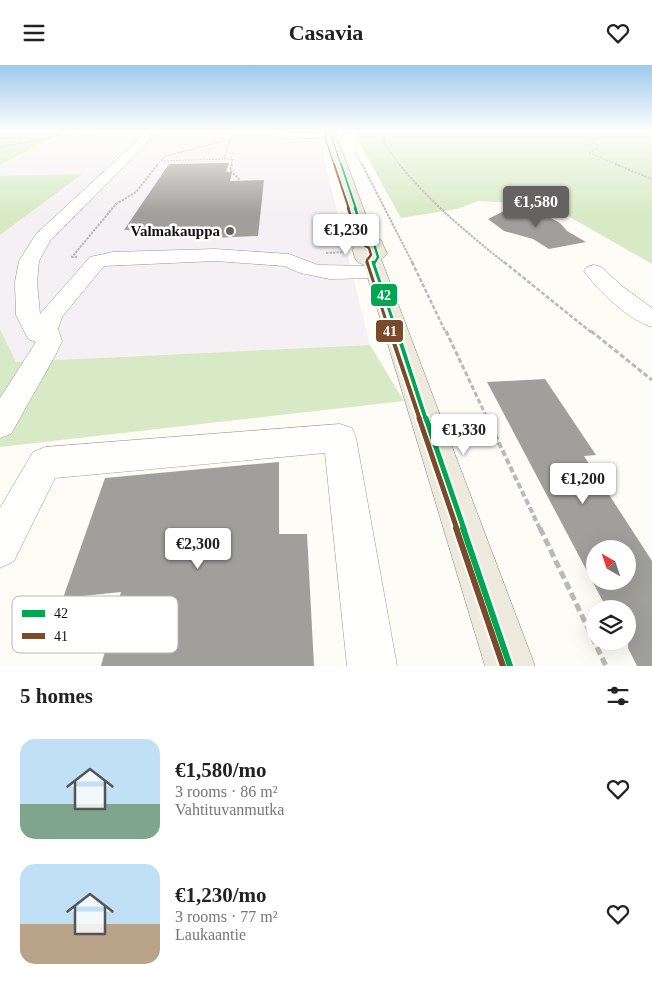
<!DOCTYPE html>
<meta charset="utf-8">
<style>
body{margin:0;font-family:Georgia,serif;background:#f2f2f2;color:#222;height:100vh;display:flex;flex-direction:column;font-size:19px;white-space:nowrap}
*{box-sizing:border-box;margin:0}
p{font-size:16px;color:#767676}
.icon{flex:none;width:28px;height:28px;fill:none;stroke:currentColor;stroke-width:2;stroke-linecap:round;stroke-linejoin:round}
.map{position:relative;height:601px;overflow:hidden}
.side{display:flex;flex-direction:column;background:#fff;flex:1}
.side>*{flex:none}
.needle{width:32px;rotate:321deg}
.controls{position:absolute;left:586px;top:475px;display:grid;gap:10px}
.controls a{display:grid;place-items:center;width:50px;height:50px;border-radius:50%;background:#fff;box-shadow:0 5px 20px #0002;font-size:25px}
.price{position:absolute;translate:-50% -42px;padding:0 11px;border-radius:5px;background:#fff;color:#222;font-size:16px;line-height:32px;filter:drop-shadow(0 1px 2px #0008)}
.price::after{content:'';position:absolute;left:50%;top:30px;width:15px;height:11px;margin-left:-8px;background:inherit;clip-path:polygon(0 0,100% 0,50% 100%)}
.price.current{background:#646362;color:#fff}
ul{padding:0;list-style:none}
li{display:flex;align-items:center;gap:15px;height:125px;padding:0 20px}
li span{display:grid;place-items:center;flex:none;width:140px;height:100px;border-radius:15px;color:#555}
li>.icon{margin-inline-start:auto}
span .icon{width:60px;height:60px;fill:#fffc;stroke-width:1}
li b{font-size:21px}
h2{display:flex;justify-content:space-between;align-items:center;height:60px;padding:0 20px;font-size:21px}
header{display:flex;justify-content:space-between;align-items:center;height:65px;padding:0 20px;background:#fff;font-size:22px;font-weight:600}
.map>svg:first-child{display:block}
.industrial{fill:#f5f0f3}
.forest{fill:#d8eac5}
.building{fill:#a19f9c;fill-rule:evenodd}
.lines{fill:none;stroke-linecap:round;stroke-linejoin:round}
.minor-casing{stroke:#979795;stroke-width:1}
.major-casing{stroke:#858482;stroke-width:1}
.path-far5{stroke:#b9b9b8;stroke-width:1;stroke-dasharray:2 1;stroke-linecap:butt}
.path-far4{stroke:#b9b9b8;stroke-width:2;stroke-dasharray:2.5 1;stroke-linecap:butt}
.path-far3{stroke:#b9b9b8;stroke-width:2.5;stroke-dasharray:4 2;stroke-linecap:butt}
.path-far2{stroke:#b9b9b8;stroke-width:3;stroke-dasharray:5 2.5;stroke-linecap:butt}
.path-far1{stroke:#b9b9b8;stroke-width:4;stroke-dasharray:6 3;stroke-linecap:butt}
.path{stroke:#b9b9b8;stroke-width:5;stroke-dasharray:8 4;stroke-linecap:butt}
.minor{fill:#fffffe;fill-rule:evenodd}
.major{fill:#ede9dc;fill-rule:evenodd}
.bus-1-far6-casing{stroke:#fff;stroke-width:2.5}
.bus-1-far5-casing{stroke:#fff;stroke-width:4}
.bus-1-far4-casing{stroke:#fff;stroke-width:5}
.bus-1-far3-casing{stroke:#fff;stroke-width:6}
.bus-1-far2-casing{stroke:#fff;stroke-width:8}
.bus-1-far1-casing{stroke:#fff;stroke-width:9}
.bus-1-casing{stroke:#fff;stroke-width:10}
.bus-2-far6-casing{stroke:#fff;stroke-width:2.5}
.bus-2-far5-casing{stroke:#fff;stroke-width:4}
.bus-2-far4-casing{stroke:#fff;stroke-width:5}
.bus-2-far3-casing{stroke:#fff;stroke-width:6}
.bus-2-far2-casing{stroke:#fff;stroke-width:8}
.bus-2-far1-casing{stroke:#fff;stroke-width:9}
.bus-2-casing{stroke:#fff;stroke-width:10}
.bus-1-far6{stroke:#00a651;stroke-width:1}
.bus-1-far5{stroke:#00a651;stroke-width:2}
.bus-1-far4{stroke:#00a651;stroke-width:2.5}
.bus-1-far3{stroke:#00a651;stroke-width:3}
.bus-1-far2{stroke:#00a651;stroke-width:4}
.bus-1-far1{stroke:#00a651;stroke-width:5}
.bus-1{stroke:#00a651;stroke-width:6}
.bus-2-far6{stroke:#7a4b2a;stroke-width:1}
.bus-2-far5{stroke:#7a4b2a;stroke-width:2}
.bus-2-far4{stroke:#7a4b2a;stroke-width:2.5}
.bus-2-far3{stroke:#7a4b2a;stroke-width:3}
.bus-2-far2{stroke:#7a4b2a;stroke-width:4}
.bus-2-far1{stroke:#7a4b2a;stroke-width:5}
.bus-2{stroke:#7a4b2a;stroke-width:6}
.poi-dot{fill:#646362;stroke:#fff;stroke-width:2}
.labels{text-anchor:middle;stroke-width:5;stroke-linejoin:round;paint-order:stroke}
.far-poi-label{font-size:15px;font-weight:bold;fill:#111;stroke:#fff;text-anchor:end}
.key{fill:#fff;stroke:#b8b8b8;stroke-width:1}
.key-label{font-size:14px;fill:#111}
.line-badge{stroke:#fff;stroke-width:2}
.badge-label{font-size:14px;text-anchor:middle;font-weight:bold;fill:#fff}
</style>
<header><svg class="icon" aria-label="menu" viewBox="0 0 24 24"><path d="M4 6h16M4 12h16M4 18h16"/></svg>Casavia<svg class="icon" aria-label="heart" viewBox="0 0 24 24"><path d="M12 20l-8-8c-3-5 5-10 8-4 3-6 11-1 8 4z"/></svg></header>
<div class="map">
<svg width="652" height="601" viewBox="0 0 652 601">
<rect width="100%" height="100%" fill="#fdfcf7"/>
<!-- industrial -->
<polygon class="industrial" points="74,65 317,65 370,280 16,297 0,264 0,170 81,109 0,111 0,100 46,76"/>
<!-- forest -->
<g class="forest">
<polygon points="0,65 74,65 46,76 0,100"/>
<polygon points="352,65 652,65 652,199 561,147 524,138 478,136 457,144 401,153"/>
<polygon points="82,109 0,170 0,111"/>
<polygon points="0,264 16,297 370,280 404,336 0,382"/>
</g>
<!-- building -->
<g class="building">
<polygon points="229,98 226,107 232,107 230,116 264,115 258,171 211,173 214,162 124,165 169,99"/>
<polygon points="518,145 549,152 560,158 567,166 586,177 549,184 533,174 504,166 488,154 504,146"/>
<path d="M545 314 596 390 584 391 652 496V601H637L628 583V544H607L487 317ZM595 484H628V516H595Z"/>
<polygon points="279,397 279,469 307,469 314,601 101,601 121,527 63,533 105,413"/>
</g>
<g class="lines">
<defs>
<g id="minor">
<polygon points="82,65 95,65 83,71 78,68"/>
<polygon points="141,65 152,65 153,67 147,78 50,176 39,196 37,217 40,249 90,192 113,187 215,184 289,189 318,200 376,201 383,203 386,207 383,211 376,213 330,214 300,208 284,201 215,196 104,201 62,252 58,264 62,276 56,289 11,369 0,373 0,333 36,277 28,274 16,250 15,217 19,196 36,169 139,74 143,67"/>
<polygon points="331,67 335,68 336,70 335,72 286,74 281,71 286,68"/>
<path d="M594 200 601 202 622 221 652 243V262C630 256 597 225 584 206L587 202Z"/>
<polygon points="340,359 352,363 356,373 397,601 347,601 325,388 55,413 14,496 0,503 0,443 33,387 45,382"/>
</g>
<path id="major" d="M320 65H331L336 70 374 172 381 175 387 189 381 194 535 601H485L364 200C354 196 354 191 352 181L357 174 326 71Z"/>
</defs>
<!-- minor casing -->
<use href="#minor" class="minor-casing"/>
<!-- major casing -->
<use href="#major" class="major-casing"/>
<!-- path-far5 -->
<g class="path-far5">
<polyline points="233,65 232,70 273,69"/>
<polyline points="384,65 384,78 400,100"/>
<polyline points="611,65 591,76 599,83 589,88 619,100"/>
<polyline points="233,66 272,65"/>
<polyline points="0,73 37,73"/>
<polyline points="0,82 49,73 70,66"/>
<polyline points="355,86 362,100"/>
<polyline points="224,94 233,94 231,100"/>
<polyline points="161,95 166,91 231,74"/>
<polyline points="157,100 160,96 224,94 232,70"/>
</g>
<!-- path-far4 -->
<g class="path-far4">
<polyline points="232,99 230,105 240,115"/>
<polyline points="362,99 413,199"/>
<path d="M399 99C430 137 467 168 506 199"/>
<polyline points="615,99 652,114"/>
<polyline points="326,188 345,187"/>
<polyline points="77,192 72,192 116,139 136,127 158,99"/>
</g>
<!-- path-far3 -->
<g class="path-far3">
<polyline points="412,197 446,268"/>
<polyline points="504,197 592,268"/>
</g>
<!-- path-far2 -->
<g class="path-far2">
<polyline points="446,266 488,355"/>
<polyline points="591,266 652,315"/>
</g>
<!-- path-far1 -->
<polyline class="path-far1" points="487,353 540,464"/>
<!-- path -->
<polyline class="path" points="540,463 606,601"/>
<!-- minor -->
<use href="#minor" class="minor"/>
<!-- major -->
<use href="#major" class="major"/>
<defs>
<polyline id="bus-1-far6" points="334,65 331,70 341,100"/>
<polyline id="bus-1-far5" points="341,99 356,144"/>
<polyline id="bus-1-far4" points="355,143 366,175 374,179 378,192 374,199"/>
<polyline id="bus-1-far3" points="373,197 397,268"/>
<polyline id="bus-1-far2" points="397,266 426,355"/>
<polyline id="bus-1-far1" points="426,353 464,464"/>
<polyline id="bus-1" points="463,463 510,601"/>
<polyline id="bus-2-far6" points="327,65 325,72 334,100"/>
<polyline id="bus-2-far5" points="334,99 349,144"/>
<polyline id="bus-2-far4" points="348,143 360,178 369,183 371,190 367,195 367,199"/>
<polyline id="bus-2-far3" points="367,197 390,268"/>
<polyline id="bus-2-far2" points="390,266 420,355"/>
<polyline id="bus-2-far1" points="419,353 457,464"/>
<polyline id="bus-2" points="456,463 503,601"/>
</defs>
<!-- bus-1-far6 casing -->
<use href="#bus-1-far6" class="bus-1-far6-casing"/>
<!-- bus-1-far5 casing -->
<use href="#bus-1-far5" class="bus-1-far5-casing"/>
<!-- bus-1-far4 casing -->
<use href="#bus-1-far4" class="bus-1-far4-casing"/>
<!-- bus-1-far3 casing -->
<use href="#bus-1-far3" class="bus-1-far3-casing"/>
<!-- bus-1-far2 casing -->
<use href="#bus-1-far2" class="bus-1-far2-casing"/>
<!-- bus-1-far1 casing -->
<use href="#bus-1-far1" class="bus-1-far1-casing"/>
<!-- bus-1 casing -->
<use href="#bus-1" class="bus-1-casing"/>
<!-- bus-2-far6 casing -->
<use href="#bus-2-far6" class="bus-2-far6-casing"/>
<!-- bus-2-far5 casing -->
<use href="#bus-2-far5" class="bus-2-far5-casing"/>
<!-- bus-2-far4 casing -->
<use href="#bus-2-far4" class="bus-2-far4-casing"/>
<!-- bus-2-far3 casing -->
<use href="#bus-2-far3" class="bus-2-far3-casing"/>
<!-- bus-2-far2 casing -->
<use href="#bus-2-far2" class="bus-2-far2-casing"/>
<!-- bus-2-far1 casing -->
<use href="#bus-2-far1" class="bus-2-far1-casing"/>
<!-- bus-2 casing -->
<use href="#bus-2" class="bus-2-casing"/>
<!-- bus-1-far6 -->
<use href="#bus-1-far6" class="bus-1-far6"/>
<!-- bus-1-far5 -->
<use href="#bus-1-far5" class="bus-1-far5"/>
<!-- bus-1-far4 -->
<use href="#bus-1-far4" class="bus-1-far4"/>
<!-- bus-1-far3 -->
<use href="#bus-1-far3" class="bus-1-far3"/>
<!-- bus-1-far2 -->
<use href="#bus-1-far2" class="bus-1-far2"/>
<!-- bus-1-far1 -->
<use href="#bus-1-far1" class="bus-1-far1"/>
<!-- bus-1 -->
<use href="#bus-1" class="bus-1"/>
<!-- bus-2-far6 -->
<use href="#bus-2-far6" class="bus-2-far6"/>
<!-- bus-2-far5 -->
<use href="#bus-2-far5" class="bus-2-far5"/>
<!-- bus-2-far4 -->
<use href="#bus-2-far4" class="bus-2-far4"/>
<!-- bus-2-far3 -->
<use href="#bus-2-far3" class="bus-2-far3"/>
<!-- bus-2-far2 -->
<use href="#bus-2-far2" class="bus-2-far2"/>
<!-- bus-2-far1 -->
<use href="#bus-2-far1" class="bus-2-far1"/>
<!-- bus-2 -->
<use href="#bus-2" class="bus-2"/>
</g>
<!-- sky -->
<linearGradient id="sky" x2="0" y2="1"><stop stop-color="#9dc9ee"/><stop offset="0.44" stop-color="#fefefb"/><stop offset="1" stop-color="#fefefb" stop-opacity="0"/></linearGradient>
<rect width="652" height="149" fill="url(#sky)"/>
<!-- markers -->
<circle class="poi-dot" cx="230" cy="166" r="5"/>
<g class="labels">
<!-- far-poi labels -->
<g class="far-poi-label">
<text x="220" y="171">Valmakauppa</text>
</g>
</g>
<!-- legend -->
<rect x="12" y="531" width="166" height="57" rx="8" class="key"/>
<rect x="22" y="545" width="23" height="7" fill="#00a651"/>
<rect x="22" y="568" width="23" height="6" fill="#7a4b2a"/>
<g class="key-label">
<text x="54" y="553">42</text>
<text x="54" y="576">41</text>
</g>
<g class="line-badge">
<rect x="370" y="218" width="28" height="24" rx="5" fill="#00a651"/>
<rect x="375" y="254" width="29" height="24" rx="5" fill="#7a4b2a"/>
</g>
<g class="badge-label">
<text x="384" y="235">42</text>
<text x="390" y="271">41</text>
</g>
</svg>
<div class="controls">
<a><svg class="needle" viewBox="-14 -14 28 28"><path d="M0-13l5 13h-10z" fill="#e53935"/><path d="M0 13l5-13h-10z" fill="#767676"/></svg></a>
<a><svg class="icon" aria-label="layers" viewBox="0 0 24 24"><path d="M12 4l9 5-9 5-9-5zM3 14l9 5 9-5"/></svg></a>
</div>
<b class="price current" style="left:536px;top:163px">€1,580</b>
<b class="price" style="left:346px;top:191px">€1,230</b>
<b class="price" style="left:464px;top:391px">€1,330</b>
<b class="price" style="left:583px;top:440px">€1,200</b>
<b class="price" style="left:198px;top:505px">€2,300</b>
</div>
<section class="side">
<h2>5 homes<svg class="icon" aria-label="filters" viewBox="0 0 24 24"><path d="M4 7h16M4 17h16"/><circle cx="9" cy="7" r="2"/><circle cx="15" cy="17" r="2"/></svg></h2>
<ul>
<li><span style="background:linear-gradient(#bfe0f5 65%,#7fa58c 0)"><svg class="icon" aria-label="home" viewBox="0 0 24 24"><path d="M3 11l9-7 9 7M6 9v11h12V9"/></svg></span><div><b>€1,580/mo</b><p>3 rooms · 86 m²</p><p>Vahtituvanmutka</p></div><svg class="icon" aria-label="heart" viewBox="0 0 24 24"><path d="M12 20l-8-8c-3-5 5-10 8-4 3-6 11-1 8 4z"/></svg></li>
<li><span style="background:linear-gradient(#bfe0f5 60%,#b9a48a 0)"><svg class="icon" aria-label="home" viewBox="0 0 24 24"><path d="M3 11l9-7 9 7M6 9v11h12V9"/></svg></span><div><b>€1,230/mo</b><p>3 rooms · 77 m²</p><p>Laukaantie</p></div><svg class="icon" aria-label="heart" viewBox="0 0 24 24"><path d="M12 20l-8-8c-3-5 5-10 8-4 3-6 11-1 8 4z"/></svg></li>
</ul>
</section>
